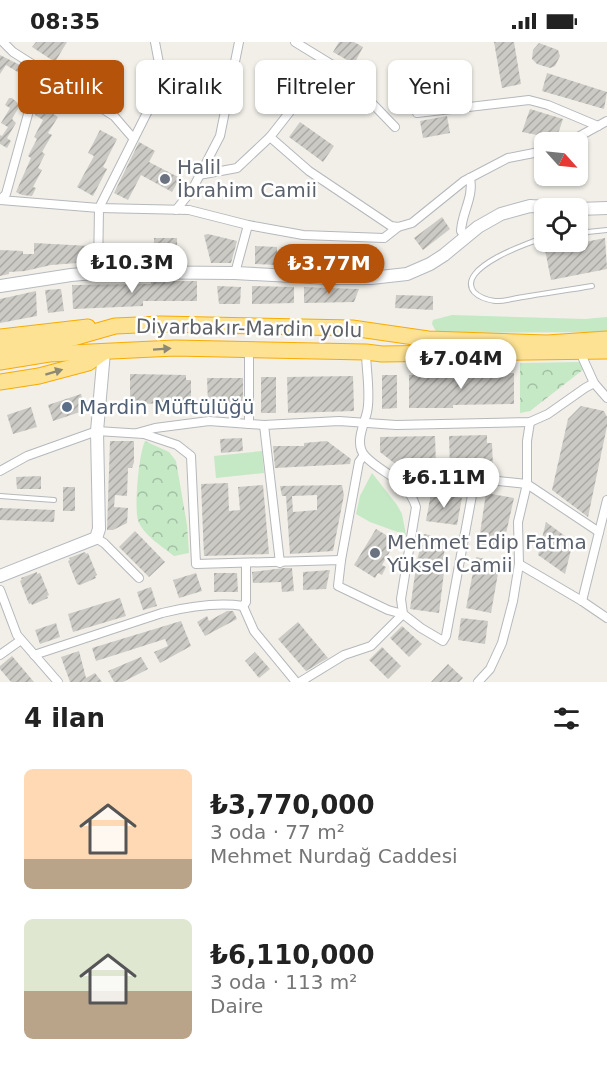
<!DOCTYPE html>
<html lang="tr">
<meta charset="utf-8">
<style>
body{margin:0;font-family:"DejaVu Sans",sans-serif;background:#f6f6f6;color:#222;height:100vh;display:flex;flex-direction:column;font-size:22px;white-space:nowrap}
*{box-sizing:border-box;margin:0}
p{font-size:20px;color:#767676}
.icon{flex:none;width:33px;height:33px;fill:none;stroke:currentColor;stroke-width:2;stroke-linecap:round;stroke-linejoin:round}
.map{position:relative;height:640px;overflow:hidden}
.details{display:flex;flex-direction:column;background:#fff;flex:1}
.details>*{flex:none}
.hud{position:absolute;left:18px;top:18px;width:572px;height:54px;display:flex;gap:12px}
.needle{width:39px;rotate:117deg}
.tools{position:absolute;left:534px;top:90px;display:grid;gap:12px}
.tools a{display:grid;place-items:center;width:54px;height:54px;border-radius:9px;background:#fff;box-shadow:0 2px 4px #0004;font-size:30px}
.price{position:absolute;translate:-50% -51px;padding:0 14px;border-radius:21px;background:#fff;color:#222;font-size:20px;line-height:39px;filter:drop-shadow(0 2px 3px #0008)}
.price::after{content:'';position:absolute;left:50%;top:36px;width:18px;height:14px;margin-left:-9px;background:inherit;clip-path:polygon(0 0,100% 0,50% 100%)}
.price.selected{background:#b45309;color:#fff}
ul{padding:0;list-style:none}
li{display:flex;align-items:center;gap:18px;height:150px;padding:0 24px}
li span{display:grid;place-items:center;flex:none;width:168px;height:120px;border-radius:9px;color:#555}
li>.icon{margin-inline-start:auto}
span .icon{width:72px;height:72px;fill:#fffc;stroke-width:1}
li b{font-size:26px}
h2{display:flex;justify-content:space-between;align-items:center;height:72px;padding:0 24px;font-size:26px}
.pill{padding:0 21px;border-radius:9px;background:#fff;box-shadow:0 2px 4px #0004;font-size:21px;line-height:54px}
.pill.selected{background:#b45309;color:#fff}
.status{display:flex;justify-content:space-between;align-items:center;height:42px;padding:0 30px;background:#fff;direction:ltr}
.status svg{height:16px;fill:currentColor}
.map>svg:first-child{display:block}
.green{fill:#c5e8c5}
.park{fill:url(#park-crowns)}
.building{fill:url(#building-hatch);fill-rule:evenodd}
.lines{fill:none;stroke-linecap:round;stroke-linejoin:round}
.lane-casing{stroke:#b5b8bc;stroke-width:6}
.street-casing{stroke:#b5b8bc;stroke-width:10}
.secondary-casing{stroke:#b6babf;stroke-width:14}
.highway-casing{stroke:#f9ab00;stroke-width:17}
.lane{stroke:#fff;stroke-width:4}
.street{stroke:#fff;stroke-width:8}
.secondary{stroke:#fff;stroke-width:12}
.highway{stroke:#fde293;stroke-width:15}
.oneway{fill:#8e8975}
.worship-dot{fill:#6b7280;stroke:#fff;stroke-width:2}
.service-dot{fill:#5c6f8a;stroke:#fff;stroke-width:2}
.labels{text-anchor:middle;stroke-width:5;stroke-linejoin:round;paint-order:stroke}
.worship-label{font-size:20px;fill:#5b616d;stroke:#fff;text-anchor:start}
.street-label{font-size:20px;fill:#5f6368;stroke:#fff}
.service-label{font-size:20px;fill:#4e5e75;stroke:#fff;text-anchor:start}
</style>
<div class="status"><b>08:35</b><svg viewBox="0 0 49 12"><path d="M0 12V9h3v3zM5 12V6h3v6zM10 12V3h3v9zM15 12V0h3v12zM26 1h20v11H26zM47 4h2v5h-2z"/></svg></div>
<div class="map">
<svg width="607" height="640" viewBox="0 0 607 640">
<defs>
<pattern id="park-crowns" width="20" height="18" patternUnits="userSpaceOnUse" patternTransform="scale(1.5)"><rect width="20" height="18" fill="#c5e8c5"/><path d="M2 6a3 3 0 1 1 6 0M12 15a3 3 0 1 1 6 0" fill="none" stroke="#a3c0a4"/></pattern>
<pattern id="building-hatch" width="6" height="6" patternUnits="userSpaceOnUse" patternTransform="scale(1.5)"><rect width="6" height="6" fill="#cccac5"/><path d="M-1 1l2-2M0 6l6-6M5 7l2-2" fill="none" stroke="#a9a8a4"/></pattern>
</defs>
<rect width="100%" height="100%" fill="#f1efe8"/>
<!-- green -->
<g class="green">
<polygon points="452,273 585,277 607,275 607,290 437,291 432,282 433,278"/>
<polygon points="262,409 264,431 216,436 214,414"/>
<polygon points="372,431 397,463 402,472 406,493 370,480 356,472 360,454"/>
</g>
<!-- park -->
<g class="park">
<polygon points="582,320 584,327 530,369 520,371 520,321"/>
<path d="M145 399 169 410 176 419 187 483 189 511 174 514C163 505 142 492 138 478 134 465 139 411 145 399Z"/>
</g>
<!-- building -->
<g class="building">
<polygon points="36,0 67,0 55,20 32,5"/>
<polygon points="339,0 354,0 363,5 354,22 333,10"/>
<polygon points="494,0 514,0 521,42 502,46"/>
<polygon points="539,1 558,8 560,14 555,24 550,26 537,22 532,17 533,8"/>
<polygon points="0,13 30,28 26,35 6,23 0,32"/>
<polygon points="547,31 607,50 604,67 542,49"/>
<polygon points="9,56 12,56 20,63 12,77 16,81 7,96 11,99 7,106 0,102 0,93 2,94 8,85 1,81 10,66 5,63"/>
<polygon points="41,64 58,75 48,91 52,93 42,110 45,112 38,126 42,128 33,145 36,146 32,154 22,153 16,150 31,116 28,114 37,97 34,95 43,78 35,73"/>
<polygon points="530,67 563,77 559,89 554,94 550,93 547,95 522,90"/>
<polygon points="447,74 450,91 423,96 420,79"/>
<polygon points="300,80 334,104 323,120 289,95"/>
<polygon points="100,88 117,97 103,125 107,127 93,154 77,145 94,114 88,111"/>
<polygon points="139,100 155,109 149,120 180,136 172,150 141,133 128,158 114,151"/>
<polygon points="442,175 450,187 423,208 414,196"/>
<polygon points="208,192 237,199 231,221 211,221 204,193"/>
<rect x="154" y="196" width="23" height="23"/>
<polygon points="605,196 607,227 551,238 545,208"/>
<polygon points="34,201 90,204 90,220 51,223 25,229 9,230 9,232 0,234 0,208 23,209 23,212 34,212"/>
<polygon points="114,202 142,202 142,219 115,220"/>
<polygon points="255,204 277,205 277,223 255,222"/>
<rect x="290" y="206" width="20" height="17"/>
<polygon points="329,207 374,209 376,225 330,224"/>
<polygon points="151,239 197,239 197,259 143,259 143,264 73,267 72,243 151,242"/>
<polygon points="217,244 241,245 240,262 219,262"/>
<polygon points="252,244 294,245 294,261 252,262"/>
<polygon points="304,245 328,246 359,247 354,260 304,261"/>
<polygon points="61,247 64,269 48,271 45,248"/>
<polygon points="36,249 37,274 0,281 0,257"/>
<polygon points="396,253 433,254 433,268 395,266"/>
<polygon points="514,331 514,362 453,363 453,366 409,366 409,333"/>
<polygon points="130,332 186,333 186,338 191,338 191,361 130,362"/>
<polygon points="382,333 397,333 397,366 382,367"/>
<polygon points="353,334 354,369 288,371 287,335"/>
<rect x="261" y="335" width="15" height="36"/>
<polygon points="207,336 243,336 243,362 208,362"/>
<polygon points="81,352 86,368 53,379 48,363"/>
<polygon points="581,364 604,369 607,375 607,384 588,475 552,448 568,377"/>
<polygon points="31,365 37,385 13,392 7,373"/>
<polygon points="487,393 487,401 492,401 493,425 450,426 449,394"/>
<polygon points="435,394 436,423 398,424 380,410 380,395"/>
<polygon points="242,396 243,409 221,411 220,397"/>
<polygon points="110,399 134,399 134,420 132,426 128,426 127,454 115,453 114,465 128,466 127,481 113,488 107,488"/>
<polygon points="327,399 351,417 350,422 275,426 273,404 304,404 304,401"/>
<polygon points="41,434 41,447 17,447 16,435"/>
<polygon points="228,441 229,469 240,468 238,445 263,443 269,512 204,514 201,442"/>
<path d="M342 443 344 453 333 509 290 512 286 454H282L280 444ZM317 453V468L293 470 292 454Z"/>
<rect x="63" y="445" width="12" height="24"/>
<polygon points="431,451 462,456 457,483 426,479"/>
<polygon points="486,451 514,456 502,509 478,505"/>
<polygon points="0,466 55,468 54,480 0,478"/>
<polygon points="546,480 573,500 565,532 538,513"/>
<polygon points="376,487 396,499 382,523 386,525 382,533 378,531 375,536 354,523"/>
<polygon points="135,489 165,520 149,535 119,505"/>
<polygon points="424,492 447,497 442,522 445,522 439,571 410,567 417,518"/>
<polygon points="85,510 86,512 88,511 97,533 95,534 96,536 80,543 77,542 68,519 70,518 69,516"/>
<polygon points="476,515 500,520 491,571 466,566"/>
<polygon points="284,526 292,526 294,549 282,550 281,540 253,541 252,530"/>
<polygon points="330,528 326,547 303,548 303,530"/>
<polygon points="37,530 37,532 40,531 49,553 47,554 48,556 32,563 31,561 29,562 20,539 22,538 21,536"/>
<polygon points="196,531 202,549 179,556 173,538"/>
<polygon points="214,531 237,531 238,550 214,550"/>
<polygon points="151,545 157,564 143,568 137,550"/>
<polygon points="120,556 126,574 73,590 68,572"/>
<polygon points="227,569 233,569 237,577 205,594 197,580 207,574 209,579"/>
<polygon points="461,576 488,579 485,602 458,598"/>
<polygon points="181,579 191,604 160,621 154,610 168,604 165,597 96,619 92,606"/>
<polygon points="298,580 328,616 306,629 278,597"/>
<polygon points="56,581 60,595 40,602 35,588"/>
<polygon points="402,584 422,602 409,615 390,596"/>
<polygon points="382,605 401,624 388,637 369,618"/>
<polygon points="79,609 86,636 95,631 102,640 70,640 61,615"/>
<polygon points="255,610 270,627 259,636 245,619"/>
<polygon points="12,614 34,640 11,640 0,627 0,624"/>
<polygon points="141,615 148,627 123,640 114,640 108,629"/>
<polygon points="448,622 463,636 459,640 431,640"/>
</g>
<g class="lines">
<defs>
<g id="lane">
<polyline points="578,191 607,188"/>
<path d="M544 196C530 200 455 226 474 250 479 255 488 258 495 259 504 260 514 256 523 255 546 251 569 248 592 244"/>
<polyline points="0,454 54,458"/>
</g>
<g id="street">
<polyline points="3,0 13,10 114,74 133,96"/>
<polyline points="295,0 339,27 395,85"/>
<polyline points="417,71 529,58 548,63 598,84"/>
<polyline points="270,95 309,129 391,184 398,185 412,181 464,139 508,116 544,109"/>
<polyline points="569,100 607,79"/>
<polyline points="199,133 237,126 270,95 328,21"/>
<polyline points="0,158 99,166 189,168 248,183 303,193 384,196 398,185"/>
<polyline points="0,158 6,152 33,54 44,30"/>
<polyline points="176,168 192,148 220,94 239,0"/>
<path d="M466 196 461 189C462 170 474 155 470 136"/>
<polyline points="98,231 99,166 160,45 162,37 155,0"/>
<polyline points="235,231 248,183"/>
<path d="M366 310C366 327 371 353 367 370 364 383 354 402 365 414 384 434 406 435 416 465L401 557 403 572 421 586 443 599 446 594 475 437"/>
<polyline points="594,341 607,356"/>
<polyline points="249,382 249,308"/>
<polyline points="264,383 280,521"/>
<polyline points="137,391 155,386 209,379 264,383 339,379 396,383 530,380 548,372 585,346 594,341 580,310"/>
<polyline points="0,429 27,414 97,389 144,392 177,403 191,414 196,522 341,518 338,544 388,568 403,572"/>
<polyline points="405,443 480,437 527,442 599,490"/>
<polyline points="96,496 104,501 139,536"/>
<polyline points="341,518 359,420 364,413"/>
<polyline points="519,522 582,559 607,576"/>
<polyline points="0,548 17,593 58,640"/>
<polyline points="582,559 607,458"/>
<polyline points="243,564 254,589 296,640"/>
<polyline points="0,613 21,598"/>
<path d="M34 613 162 571C187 565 217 560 243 564L246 560V522"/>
<polyline points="300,640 344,613 371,604 403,572"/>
<polyline points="478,640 490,627 502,601 513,559 519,522 518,480 527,442 527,399 530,380"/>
</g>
<g id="secondary">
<polyline points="578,167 607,166"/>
<polyline points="0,244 71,233 105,230 235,231 329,236 371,236 407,232 430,222 444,213 478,185 501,172 530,164 562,166"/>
<polyline points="0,534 96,496 99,487 97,389 104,310"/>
</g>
<g id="highway">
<polyline points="0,295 88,285"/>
<polyline points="0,307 73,296 115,284 161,282 352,286 428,297 547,301 607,297"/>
<polyline points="0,320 49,312 175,306 366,310 382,312 607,309"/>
<polyline points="0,340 39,334 88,321 104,310"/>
</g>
</defs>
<!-- lane casing -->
<use href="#lane" class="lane-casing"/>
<!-- street casing -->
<use href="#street" class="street-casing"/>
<!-- secondary casing -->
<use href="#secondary" class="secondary-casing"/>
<!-- highway casing -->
<use href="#highway" class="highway-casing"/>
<!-- lane -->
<use href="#lane" class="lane"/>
<!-- street -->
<use href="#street" class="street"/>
<!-- secondary -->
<use href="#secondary" class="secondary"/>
<!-- highway -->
<use href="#highway" class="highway"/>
</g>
<!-- one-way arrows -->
<defs><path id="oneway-solid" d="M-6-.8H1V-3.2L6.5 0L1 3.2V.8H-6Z" transform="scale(1.5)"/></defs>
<g class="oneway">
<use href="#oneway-solid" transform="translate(162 307) rotate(-4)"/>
<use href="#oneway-solid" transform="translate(54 330) rotate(-17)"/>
</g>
<!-- markers -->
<g class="worship-dot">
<circle cx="165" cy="137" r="6"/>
<circle cx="375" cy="511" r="6"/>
</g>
<circle class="service-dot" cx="67" cy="365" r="6"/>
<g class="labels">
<!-- worship labels -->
<g class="worship-label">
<text x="177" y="132">Halil<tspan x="177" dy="23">İbrahim Camii</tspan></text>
<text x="387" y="507">Mehmet Edip Fatma<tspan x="387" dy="23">Yüksel Camii</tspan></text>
</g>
<!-- street labels -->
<g class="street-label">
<text transform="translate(249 286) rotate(1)" y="7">Diyarbakır-Mardin yolu</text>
</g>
<!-- service labels -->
<g class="service-label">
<text x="79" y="372">Mardin Müftülüğü</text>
</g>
</g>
</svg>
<div class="tools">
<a><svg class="needle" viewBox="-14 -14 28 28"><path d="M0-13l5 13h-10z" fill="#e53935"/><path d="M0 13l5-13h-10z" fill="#767676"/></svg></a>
<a><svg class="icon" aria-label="locate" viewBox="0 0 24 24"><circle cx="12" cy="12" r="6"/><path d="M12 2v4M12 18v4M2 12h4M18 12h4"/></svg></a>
</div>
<b class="price" style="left:132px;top:252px">₺10.3M</b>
<b class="price selected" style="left:329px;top:253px">₺3.77M</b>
<b class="price" style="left:461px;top:348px">₺7.04M</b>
<b class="price" style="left:444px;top:467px">₺6.11M</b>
<div class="hud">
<a class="pill selected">Satılık</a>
<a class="pill">Kiralık</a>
<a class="pill">Filtreler</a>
<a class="pill">Yeni</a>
</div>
</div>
<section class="details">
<h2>4 ilan<svg class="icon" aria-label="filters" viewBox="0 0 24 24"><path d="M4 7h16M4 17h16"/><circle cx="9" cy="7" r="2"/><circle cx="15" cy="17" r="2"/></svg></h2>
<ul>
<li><span style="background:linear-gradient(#ffd9b3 75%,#b9a48a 0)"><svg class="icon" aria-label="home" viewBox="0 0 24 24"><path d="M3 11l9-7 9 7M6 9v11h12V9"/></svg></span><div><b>₺3,770,000</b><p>3 oda · 77 m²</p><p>Mehmet Nurdağ Caddesi</p></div></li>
<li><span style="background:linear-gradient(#dfe7d0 60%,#b9a48a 0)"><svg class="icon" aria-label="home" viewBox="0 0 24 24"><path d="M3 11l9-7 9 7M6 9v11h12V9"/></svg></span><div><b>₺6,110,000</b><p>3 oda · 113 m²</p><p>Daire</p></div></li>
</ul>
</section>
